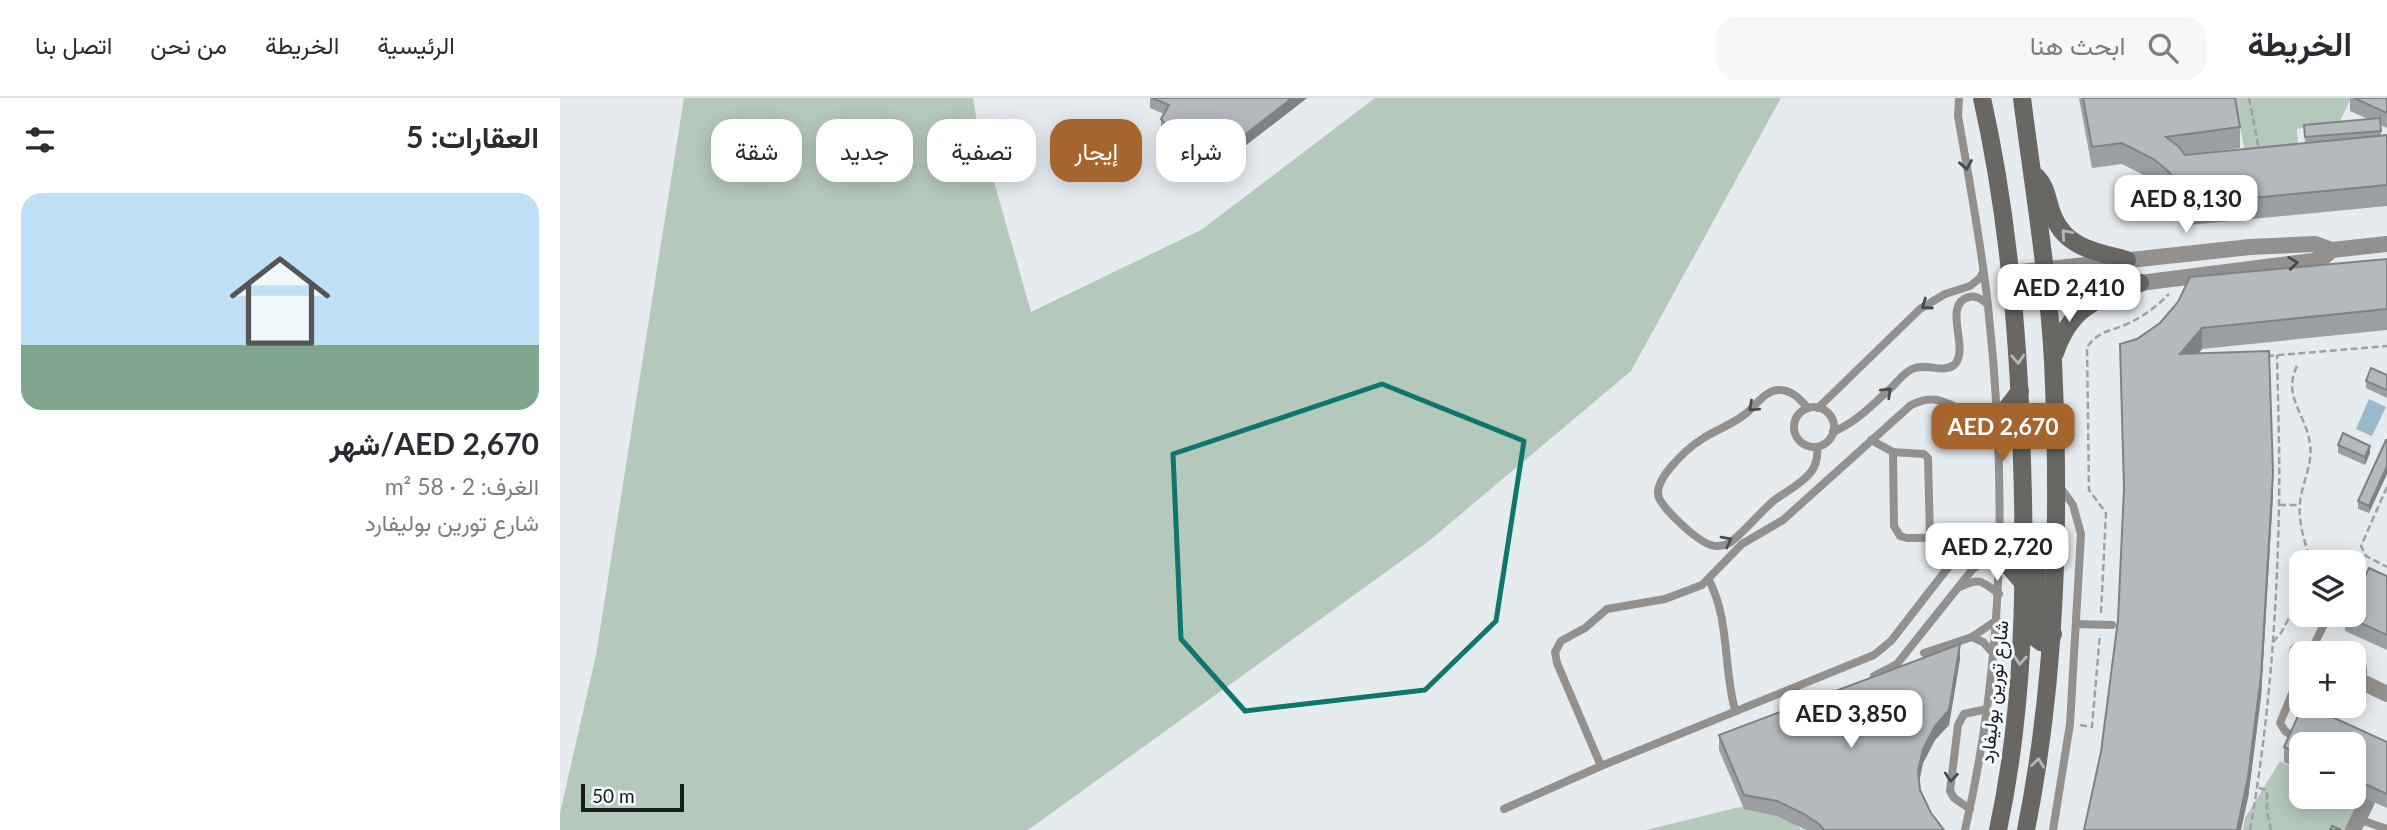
<!DOCTYPE html>
<html lang="ar">
<meta charset="utf-8">
<style>
body{margin:0;font-family:Lato,Vazirmatn,sans-serif;background:#f7f7f7;color:#2b2b33;direction:rtl;height:100vh;display:flex;flex-direction:column;font-size:26px;white-space:nowrap}
*{box-sizing:border-box;margin:0}
p{font-size:23px;color:#7c7c81}
.icon{flex:none;width:38px;height:38px;fill:none;stroke:currentColor;stroke-width:2;stroke-linecap:round;stroke-linejoin:round}
.map{position:relative;flex:1;overflow:hidden;direction:ltr}
.side{display:flex;flex-direction:column;background:#fff;width:560px}
.side>*{flex:none}
.banner{position:absolute;left:21px;top:21px;width:665px;height:63px;direction:rtl;display:flex;gap:14px}
.controls{position:absolute;left:1729px;top:452px;display:grid;gap:14px}
.controls a{display:grid;place-items:center;width:77px;height:77px;border-radius:14px;background:#fff;box-shadow:0 4px 18px #0003;font-size:35px}
.scale{position:absolute;left:21px;bottom:18px;width:103px;box-sizing:border-box;padding-left:7px;border:4px solid #181a1c;border-top:0;font-size:19px;line-height:24px;white-space:nowrap;color:#181a1c;-webkit-text-stroke:5px #f3f8fd;paint-order:stroke}
.price{position:absolute;translate:-50% -60px;padding:0 16px;border-radius:14px;background:#fff;color:#222;font-size:23px;line-height:46px;filter:drop-shadow(0 2px 4px #0008)}
.price::after{content:'';position:absolute;left:50%;top:42px;width:21px;height:16px;margin-left:-10px;background:inherit;clip-path:polygon(0 0,100% 0,50% 100%)}
.price.selected{background:#a5652d;color:#fff}
ul{padding:0;list-style:none}
li{display:grid;align-content:center;gap:14px;height:371px;padding:0 21px}
li+li{border-top:2px solid #e1e1e2}
li span{display:grid;place-items:center;height:217px;border-radius:21px;color:#555}
li>.icon{margin-inline-start:auto}
span .icon{width:126px;height:126px;fill:#fffc;stroke-width:1}
li b{font-size:30px}
h2{display:flex;justify-content:space-between;align-items:center;height:84px;padding:0 21px;font-size:30px}
.chip{padding:0 24px;border-radius:21px;background:#fff;box-shadow:0 4px 18px #0003;font-size:24px;line-height:63px}
.chip.selected{background:#a5652d;color:#fff}
header{display:flex;align-items:center;gap:42px;box-sizing:border-box;height:98px;padding:0 35px;background:#fff;border-bottom:2px solid #e1e1e2}
header strong{font-size:33px}
nav{display:flex;gap:38px;margin-inline-start:auto;font-size:24px}
.search{width:490px;height:63px;background:#f7f7f7;display:flex;align-items:center;gap:18px;box-sizing:border-box;padding:0 24px;border-radius:21px;color:#7c7c81;font-size:26px}
main{display:flex;flex:1;min-height:0}
.map>svg:first-child{display:block}
.green{fill:#b4c8bb}
.water{fill:#9bb7cb}
.lines{fill:none;stroke-linecap:round;stroke-linejoin:round}
.path{stroke:#9da1a5;stroke-width:2.5;stroke-dasharray:7 3.5;stroke-linecap:butt}
.lane{stroke:#92918f;stroke-width:8}
.street{stroke:#92918f;stroke-width:16}
.secondary{stroke:#696764;stroke-width:18}
.wall{fill:#9b9fa3}
.shaded-wall{fill:#7e8285}
.building{fill:#b4b9be;stroke:#7e8285;stroke-width:2}
.oneway{stroke:#494a4a}
.oneway2{stroke:#b5b7b8}
.marked{fill:none;stroke:#0f766e;stroke-width:5;stroke-linejoin:round}
.labels{text-anchor:middle;stroke-width:6;stroke-linejoin:round;paint-order:stroke}
.street-label{font-size:19px;fill:#181a1c;stroke:#f3f8fd}
</style>
<header>
<strong>الخريطة</strong>
<div class="search"><svg class="icon" aria-label="search" viewBox="0 0 24 24"><circle cx="10" cy="10" r="6"/><path d="M15 15l6 6"/></svg>ابحث هنا</div>
<nav><a>الرئيسية</a><a>الخريطة</a><a>من نحن</a><a>اتصل بنا</a></nav>
</header>
<main>
<div class="map">
<svg width="1827" height="732" viewBox="0 0 1827 732">
<rect width="100%" height="100%" fill="#e6ebf0"/>
<!-- green -->
<g class="green">
<polygon points="124,0 413,0 417,24 471,214 641,132 815,0 1221,0 1071,273 869,443 468,732 0,732 0,715 36,557"/>
<polygon points="1674,0 1791,0 1780,23 1737,31 1739,61 1687,64"/>
<polygon points="1720,663 1741,674 1741,698 1788,698 1799,704 1786,732 1683,732 1685,720"/>
<polygon points="1204,703 1242,732 1086,732"/>
</g>
<!-- water -->
<polygon class="water" points="1809,301 1826,309 1812,338 1796,331"/>
<g class="lines">
<!-- path -->
<g class="path">
<polyline points="1689,0 1699,52"/>
<polyline points="1707,258 1827,248"/>
<path d="M1737 268C1722 298 1746 316 1750 346 1753 367 1742 384 1740 405 1738 426 1745 444 1751 464"/>
<polyline points="1827,389 1801,448 1806,458 1827,469"/>
<polyline points="1719,407 1739,407"/>
<path d="M1541 515 1546 415 1529 392 1527 249C1540 232 1549 234 1567 226 1583 219 1597 208 1609 196"/>
<polyline points="1713,544 1721,535 1741,497"/>
<polyline points="1520,627 1532,629 1540,536"/>
<polyline points="1699,690 1707,692 1707,713 1711,732"/>
<path d="M1690 732C1709 625 1717 515 1719 407 1720 357 1718 307 1717 257"/>
</g>
<!-- lane -->
<g class="lane">
<path d="M1399 0 1398 18C1409 81 1421 144 1428 208 1447 382 1445 560 1405 732"/>
<circle cx="1254" cy="329" r="20"/>
<path d="M1248 310C1240 301 1231 291 1218 292 1204 293 1194 310 1184 317 1171 327 1156 332 1142 341 1128 350 1089 384 1100 402 1108 415 1141 448 1156 448 1161 448 1167 447 1171 444 1185 433 1197 418 1210 406 1223 394 1240 388 1251 374 1257 366 1258 358 1257 349"/>
<polyline points="1258,310 1360,211 1385,196 1410,188 1420,180 1423,174"/>
<path d="M1273 334C1297 324 1313 306 1332 289 1338 283 1344 275 1352 271 1366 264 1382 276 1394 267 1411 252 1381 206 1409 199 1417 197 1423 202 1428 207"/>
<polyline points="1311,342 1333,354 1364,356 1368,360 1370,440"/>
<polyline points="1333,354 1334,428 1340,438 1347,440 1440,439"/>
<path d="M1149 482C1170 523 1163 568 1175 612"/>
<polyline points="1794,487 1804,490"/>
<path d="M1400 489C1420 479 1422 483 1439 496"/>
<polyline points="1516,526 1552,527"/>
<polyline points="1412,539 1423,544 1434,556"/>
<polyline points="1364,555 1412,539 1437,522"/>
<polyline points="1750,555 1769,516"/>
<polyline points="1314,578 1337,566 1412,472 1440,449"/>
<polyline points="1734,639 1725,633 1720,625 1741,574"/>
<path d="M1041 668 997 565 995 554 1001 543 1025 530 1047 511 1105 501 1142 487 1182 446 1223 422 1351 307C1374 296 1383 303 1404 313 1415 318 1426 321 1437 323"/>
<polyline points="944,711 1041,668 1314,557 1331,543 1390,467 1396,454 1398,439"/>
<polyline points="1410,711 1394,700 1390,693 1398,627 1404,616 1427,611"/>
<polyline points="1798,721 1827,731"/>
<polyline points="1493,732 1510,626 1521,436 1513,407 1498,386"/>
</g>
<!-- street -->
<g class="street">
<polyline points="1451,175 1690,149 1755,146 1772,152 1827,146"/>
<polyline points="1453,197 1580,185 1753,163 1764,159 1772,152"/>
<polyline points="1737,553 1741,555"/>
<path d="M1794 561C1801 570 1801 578 1794 587"/>
<polyline points="1798,582 1827,596"/>
<polyline points="1793,732 1808,701"/>
</g>
<!-- secondary -->
<g class="secondary">
<path d="M1422 0C1449 120 1459 241 1462 363 1466 486 1464 611 1438 732"/>
<path d="M1462 0C1473 87 1488 175 1493 263 1500 419 1497 578 1466 732"/>
<path d="M1477 79C1488 91 1487 105 1494 120 1507 150 1537 154 1567 162"/>
<path d="M1495 255C1511 208 1537 201 1580 185"/>
<polyline points="1437,323 1460,293"/>
<polyline points="1465,456 1476,468 1477,476 1475,539 1481,544 1493,536"/>
<polyline points="1440,458 1464,486"/>
</g>
</g>
<!-- wall -->
<g class="wall">
<polygon points="590,0 747,0 645,79 601,32 601,21 604,16 590,10"/>
<polygon points="1519,0 1675,0 1680,29 1680,50 1632,56 1745,45 1744,27 1808,21 1790,13 1790,0 1827,0 1827,30 1821,27 1821,38 1827,37 1827,108 1629,127 1620,109 1609,95 1595,83 1562,66 1532,70"/>
<polygon points="1827,161 1827,232 1642,251 1638,255 1713,396 1701,599 1688,700 1541,654 1558,522 1564,399 1560,246"/>
<polygon points="1827,277 1827,300 1806,290 1806,283"/>
<polygon points="1826,342 1809,415 1798,411 1798,403"/>
<polygon points="1778,347 1810,355 1805,367 1778,355"/>
<polygon points="1827,478 1827,552 1785,533 1785,518"/>
<polygon points="1400,561 1389,627 1375,642 1363,665 1359,684 1360,692 1371,715 1384,732 1246,732 1217,718 1184,711 1159,652 1159,637"/>
<polygon points="1743,607 1746,607 1827,644 1827,710 1794,695 1794,646 1741,646 1741,672 1724,664 1724,649"/>
</g>
<!-- shaded-wall -->
<g class="shaded-wall">
<polygon points="732,0 747,0 645,79 645,68"/>
<polygon points="1642,230 1642,251 1620,277 1620,256"/>
<polygon points="1810,348 1810,355 1805,367 1805,359"/>
<polygon points="1827,368 1827,376 1809,415 1809,408"/>
<polygon points="1713,375 1713,396 1701,599 1688,700 1681,732 1677,732"/>
<polygon points="1400,546 1400,561 1389,627 1375,642 1363,665 1358,688 1358,673 1363,651 1375,628"/>
</g>
<!-- building -->
<g class="building">
<polygon points="592,0 732,0 645,68 601,21 609,7"/>
<polygon points="1523,0 1675,0 1680,29 1606,39 1619,49 1625,57 1827,37 1827,87 1629,106 1620,88 1609,74 1595,62 1562,45 1532,49"/>
<polygon points="1794,0 1827,0 1827,15"/>
<polygon points="1820,20 1821,33 1745,39 1744,27"/>
<polygon points="1827,161 1827,211 1642,230 1620,256 1709,253 1713,375 1701,578 1688,679 1677,732 1524,732 1541,654 1558,522 1564,390 1560,246 1577,241 1600,225 1618,204 1630,179"/>
<polygon points="1811,270 1827,277 1827,292 1806,283"/>
<polygon points="1783,335 1810,348 1805,359 1778,347"/>
<polygon points="1826,342 1827,342 1827,368 1809,408 1798,403"/>
<polygon points="1809,470 1827,478 1827,537 1785,518 1786,516 1794,516 1794,500"/>
<polygon points="1400,546 1389,612 1375,628 1363,651 1358,673 1360,692 1371,715 1384,732 1264,732 1259,726 1244,716 1217,703 1184,697 1159,637"/>
<polygon points="1743,607 1746,607 1827,644 1827,696 1794,681 1794,646 1741,646 1741,657 1724,649"/>
<polygon points="1772,728 1781,732 1770,732"/>
</g>
<!-- one-way arrows -->
<defs><path id="oneway-chevron" d="M-2-3.5L2.5 0L-2 3.5" fill="none" stroke-width="1.6" stroke-linecap="round" stroke-linejoin="round" transform="scale(1.75)"/></defs>
<g class="oneway">
<use href="#oneway-chevron" transform="translate(1406 67) rotate(80)"/>
<use href="#oneway-chevron" transform="translate(1733 165) rotate(-7)"/>
<use href="#oneway-chevron" transform="translate(1366 207) rotate(145)"/>
<use href="#oneway-chevron" transform="translate(1327 294) rotate(-44)"/>
<use href="#oneway-chevron" transform="translate(1193 309) rotate(138)"/>
<use href="#oneway-chevron" transform="translate(1167 443) rotate(-28)"/>
<use href="#oneway-chevron" transform="translate(1391 679) rotate(96)"/>
</g>
<g class="oneway2">
<use href="#oneway-chevron" transform="translate(1506 136) rotate(-131)"/>
<use href="#oneway-chevron" transform="translate(1458 261) rotate(86)"/>
<use href="#oneway-chevron" transform="translate(1460 562) rotate(94)"/>
<use href="#oneway-chevron" transform="translate(1478 665) rotate(-82)"/>
</g>
<!-- marked area -->
<path class="marked" d="M822 286 964 343 936 523 865 592 685 613 621 541 613 356Z"/>
<g class="labels">
<!-- street labels -->
<g class="street-label">
<text transform="translate(1434 594) rotate(-84)" y="7">شارع تورين بوليفارد</text>
</g>
</g>
</svg>
<div class="controls">
<a><svg class="icon" aria-label="layers" viewBox="0 0 24 24"><path d="M12 4l9 5-9 5-9-5zM3 14l9 5 9-5"/></svg></a>
<a>+</a>
<a>−</a>
</div>
<div class="scale">50 m</div>
<b class="price" style="left:1626px;top:137px">AED 8,130</b>
<b class="price" style="left:1509px;top:226px">AED 2,410</b>
<b class="price selected" style="left:1443px;top:365px">AED 2,670</b>
<b class="price" style="left:1437px;top:485px">AED 2,720</b>
<b class="price" style="left:1291px;top:652px">AED 3,850</b>
<div class="banner">
<a class="chip">شراء</a>
<a class="chip selected">إيجار</a>
<a class="chip">تصفية</a>
<a class="chip">جديد</a>
<a class="chip">شقة</a>
</div>
</div>
<section class="side">
<h2>العقارات: 5<svg class="icon" aria-label="filters" viewBox="0 0 24 24"><path d="M4 7h16M4 17h16"/><circle cx="9" cy="7" r="2"/><circle cx="15" cy="17" r="2"/></svg></h2>
<ul>
<li><span style="background:linear-gradient(#bfe0f5 70%,#7fa58c 0)"><svg class="icon" aria-label="home" viewBox="0 0 24 24"><path d="M3 11l9-7 9 7M6 9v11h12V9"/></svg></span><div><b>AED 2,670/شهر</b><p>الغرف: 2 · 58 m²</p><p>شارع تورين بوليفارد</p></div></li>
</ul>
</section>
</main>
